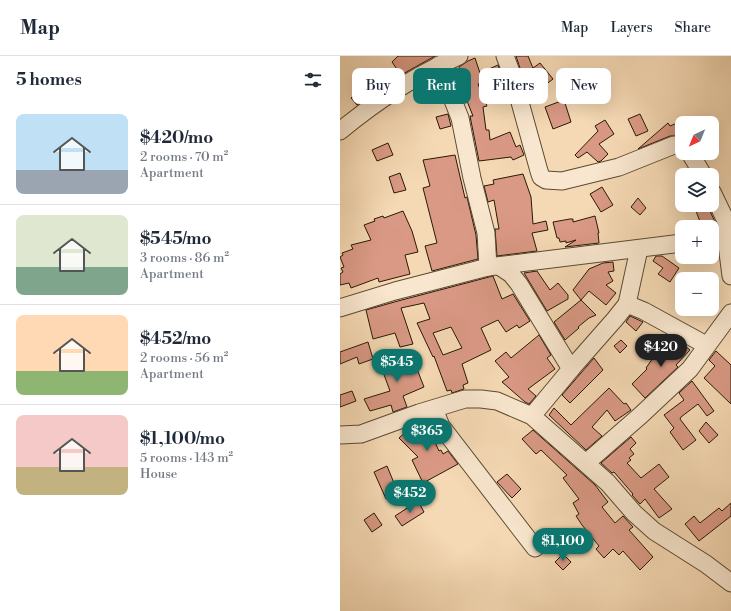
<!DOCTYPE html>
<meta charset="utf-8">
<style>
body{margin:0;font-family:"Libre Bodoni",serif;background:#f2f2f3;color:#1f2937;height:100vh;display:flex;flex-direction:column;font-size:15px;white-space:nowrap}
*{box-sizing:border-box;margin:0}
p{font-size:13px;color:#747a83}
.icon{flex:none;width:22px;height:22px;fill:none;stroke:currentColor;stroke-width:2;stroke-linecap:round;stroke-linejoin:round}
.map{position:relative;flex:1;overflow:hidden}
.drawer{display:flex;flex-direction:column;background:#fff;width:340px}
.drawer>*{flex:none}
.banner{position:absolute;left:12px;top:12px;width:319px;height:36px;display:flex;gap:8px}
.needle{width:26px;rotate:223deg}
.controls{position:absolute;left:335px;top:60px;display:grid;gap:8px}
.controls a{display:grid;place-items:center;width:44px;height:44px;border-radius:8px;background:#fff;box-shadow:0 4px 16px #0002;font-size:20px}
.price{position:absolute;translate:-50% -34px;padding:0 9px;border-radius:14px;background:#0f766e;color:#fff;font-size:13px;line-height:26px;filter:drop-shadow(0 1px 2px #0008)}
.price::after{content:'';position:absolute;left:50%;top:24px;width:12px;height:9px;margin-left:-6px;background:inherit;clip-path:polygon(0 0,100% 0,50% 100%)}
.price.active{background:#222;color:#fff}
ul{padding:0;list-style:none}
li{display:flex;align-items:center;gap:12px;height:100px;padding:0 16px}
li+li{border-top:1px solid #e0e1e3}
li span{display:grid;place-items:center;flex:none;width:112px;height:80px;border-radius:8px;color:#555}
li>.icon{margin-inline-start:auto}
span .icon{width:48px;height:48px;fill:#fffc;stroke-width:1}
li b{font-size:17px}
h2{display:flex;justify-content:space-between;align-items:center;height:48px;padding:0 16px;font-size:17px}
.pill{padding:0 14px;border-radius:8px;background:#fff;box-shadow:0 4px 16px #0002;font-size:14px;line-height:36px}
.pill.active{background:#0f766e;color:#fff}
header{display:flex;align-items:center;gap:24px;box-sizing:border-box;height:56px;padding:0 20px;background:#fff;border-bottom:1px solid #e0e1e3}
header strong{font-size:19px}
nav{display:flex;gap:22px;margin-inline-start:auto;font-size:14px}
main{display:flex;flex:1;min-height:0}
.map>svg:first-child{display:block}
.building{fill:#da9985;stroke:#281a05;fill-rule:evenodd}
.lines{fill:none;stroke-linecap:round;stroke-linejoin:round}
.minor-casing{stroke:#5b4a31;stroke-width:19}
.minor{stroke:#f8e6ce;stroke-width:17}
</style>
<header>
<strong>Map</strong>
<nav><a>Map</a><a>Layers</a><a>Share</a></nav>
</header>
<main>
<section class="drawer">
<h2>5 homes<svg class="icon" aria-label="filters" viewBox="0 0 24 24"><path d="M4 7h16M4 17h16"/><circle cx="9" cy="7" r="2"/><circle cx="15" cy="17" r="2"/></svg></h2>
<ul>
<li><span style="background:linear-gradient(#bfe0f5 70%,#9aa5b1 0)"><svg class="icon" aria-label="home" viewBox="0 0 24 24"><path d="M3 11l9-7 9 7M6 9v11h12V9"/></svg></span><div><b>$420/mo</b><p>2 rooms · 70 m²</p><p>Apartment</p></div></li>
<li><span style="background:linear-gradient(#dfe7d0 65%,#7fa58c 0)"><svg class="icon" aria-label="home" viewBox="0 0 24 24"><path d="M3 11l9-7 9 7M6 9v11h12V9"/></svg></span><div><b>$545/mo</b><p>3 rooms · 86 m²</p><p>Apartment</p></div></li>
<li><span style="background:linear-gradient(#ffd9b3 70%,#8fb573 0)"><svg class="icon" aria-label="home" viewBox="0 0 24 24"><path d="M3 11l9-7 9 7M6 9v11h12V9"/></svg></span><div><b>$452/mo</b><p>2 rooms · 56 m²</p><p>Apartment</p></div></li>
<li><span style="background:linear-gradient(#f6c9c9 65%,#c2b280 0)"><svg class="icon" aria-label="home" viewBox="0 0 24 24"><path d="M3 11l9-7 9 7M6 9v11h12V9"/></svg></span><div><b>$1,100/mo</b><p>5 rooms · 143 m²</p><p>House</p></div></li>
</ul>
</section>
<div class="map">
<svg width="391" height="555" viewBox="0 0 391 555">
<rect width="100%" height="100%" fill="#f5d9b4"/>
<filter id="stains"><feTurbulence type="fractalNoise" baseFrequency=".005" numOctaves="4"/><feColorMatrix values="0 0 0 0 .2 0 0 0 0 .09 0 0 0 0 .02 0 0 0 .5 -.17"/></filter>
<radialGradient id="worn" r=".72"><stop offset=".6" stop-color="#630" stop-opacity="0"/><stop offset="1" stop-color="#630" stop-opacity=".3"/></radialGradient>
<!-- building -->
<g class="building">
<polygon points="58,0 95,0 61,19 52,6"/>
<polygon points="176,0 188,0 193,12 200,7 213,23 192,39 186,30"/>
<polygon points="135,2 140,17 158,9 161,18 138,28 147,50 143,51 146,74 149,74 150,84 170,76 176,91 180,89 184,99 173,104 171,101 139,105 130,60 133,60 125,40 127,39 119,11 128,5"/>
<polygon points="21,24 32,38 17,49 11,42 21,33 18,26"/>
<polygon points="93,24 98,33 80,43 75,34"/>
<polygon points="224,44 231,66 213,73 205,51"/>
<polygon points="108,58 111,70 100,73 96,61"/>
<polygon points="300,58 308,75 296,80 288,63"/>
<polygon points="265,64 274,78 259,88 268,98 261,105 258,106 247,96 238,102 235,99 258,75 255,70"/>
<polygon points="342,65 342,80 330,80 298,93 328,67 330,70"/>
<polygon points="48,87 53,99 37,105 32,94"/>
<polygon points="115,99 125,142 127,141 136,179 138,203 92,215 85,190 97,187 83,132 90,130 83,104"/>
<polygon points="60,117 66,134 54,137 49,121"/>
<polygon points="183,118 191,141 193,168 206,165 208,174 192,177 197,195 157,200 155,173 159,173 154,144 148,146 144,130 154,128 153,124"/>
<polygon points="262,131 273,149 261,156 250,138"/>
<polygon points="298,142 306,152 300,159 291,151"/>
<polygon points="354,149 367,149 376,168 368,171 362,171 356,155 358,155"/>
<polygon points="63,155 72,175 78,196 65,199 70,218 39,226 38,222 11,232 9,227 0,229 0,218 3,216 1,212 4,211 0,201 3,199 2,197 13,193 11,189 31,184 24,169 35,165 34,163 43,160 44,162"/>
<polygon points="255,160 259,177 258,177 259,187 225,191 236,184 226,187 226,185 220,186 219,182 217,182 213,166 230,163 233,163 233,166"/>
<polygon points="316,200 322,200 339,212 330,226 318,218 323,212 313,205"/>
<polygon points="273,206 274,215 268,216 273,225 266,229 276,237 266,249 249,235 241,244 256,259 249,262 238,271 239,272 225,284 214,266 241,244 233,234 249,213 263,207"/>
<polygon points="197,215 210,234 218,227 228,239 228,243 207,255 184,217"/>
<path d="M153 220 162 243 173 238 190 265 179 272 177 269 166 276 158 264 141 272 151 294 122 308 128 327 123 329 124 333 112 337 111 334 107 335 94 300 93 301 77 267 90 263 84 247 61 252 73 288 60 291 55 277 33 283 26 254 58 245ZM111 271 122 292 103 299 93 277Z"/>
<polygon points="290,260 303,266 296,275 286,266"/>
<polygon points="199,279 211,299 207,302 215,313 188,333 196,340 189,348 185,346 162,326 169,321 155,305 166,296 171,302"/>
<polygon points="334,283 344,289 350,294 336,309 338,311 305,342 292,328 307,313 306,312 317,296 320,298"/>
<polygon points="281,284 287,290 280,297 274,290"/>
<polygon points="28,286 33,303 19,308 17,301 0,308 0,296"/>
<polygon points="68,294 72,309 75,308 84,331 63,340 67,351 53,356 51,349 30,355 24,343 50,335 39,305"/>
<polygon points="376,295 391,309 391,348 364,322 375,310 369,304"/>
<polygon points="254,302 263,314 230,347 222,339"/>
<polygon points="352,325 374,355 367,360 358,348 341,361 340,363 356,384 343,394 330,376 334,372 324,359 344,344 339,337"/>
<polygon points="269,332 284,348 286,347 291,354 275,365 267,354 252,371 262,380 246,394 209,359 214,352 231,369"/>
<polygon points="12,335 16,345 0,351 0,339"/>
<polygon points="87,365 89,371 88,371 99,395 101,394 103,398 108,395 118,408 83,427 72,404 78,401 59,382 68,374 67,372"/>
<polygon points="366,366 378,379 369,387 359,375"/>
<polygon points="193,374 255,429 268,446 262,451 275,467 283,460 293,471 289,474 313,501 300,514 283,495 279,499 273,493 264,502 256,493 259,490 242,469 236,460 239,458 233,447 239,443 223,422 227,419 201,394 196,398 182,383"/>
<polygon points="291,381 296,387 290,393 294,398 289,402 291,404 287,407 301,422 319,408 329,421 314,433 332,453 319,462 305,443 300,448 292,439 293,438 274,416 272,417 261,407"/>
<polygon points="47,410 54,427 51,429 55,439 46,443 34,416"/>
<polygon points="167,418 181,433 172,442 157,426"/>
<polygon points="78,445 84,456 62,470 55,460"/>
<polygon points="391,447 391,460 359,485 345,468 354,460 360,467 379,452 382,455"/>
<polygon points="34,457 42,469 32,476 24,464"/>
<polygon points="223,498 231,506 223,514 215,506"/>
</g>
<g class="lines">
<defs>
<g id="minor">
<polyline points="165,0 173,21 199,115 201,121 206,124 222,125 279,111 334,89 342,90"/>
<polyline points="99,9 120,62 132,122 146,177 148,211"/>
<path d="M0 75C36 45 76 19 119 0"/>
<polyline points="350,97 363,119"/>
<polyline points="372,136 387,167 386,181 391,220"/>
<polyline points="159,210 171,218 179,228 231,313 192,360"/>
<polyline points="287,248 299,193"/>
<polyline points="0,252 55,235 148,211 342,187"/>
<polyline points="231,313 275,263 287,248 304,255 366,289"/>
<polyline points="94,353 101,370 195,492"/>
<polyline points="0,379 21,378 79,357 125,343 141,343 157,345 192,360 268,427 294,457 314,475 366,508 391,527"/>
<polyline points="246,407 301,359 350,313 391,257"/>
</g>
</defs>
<!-- minor casing -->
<use href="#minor" class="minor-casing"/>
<!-- minor -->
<use href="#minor" class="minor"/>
</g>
<rect width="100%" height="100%" filter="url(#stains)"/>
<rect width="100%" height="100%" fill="url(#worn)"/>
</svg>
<div class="controls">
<a><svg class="needle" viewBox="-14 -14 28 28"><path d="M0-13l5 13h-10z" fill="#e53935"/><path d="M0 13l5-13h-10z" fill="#747a83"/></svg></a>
<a><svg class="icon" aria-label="layers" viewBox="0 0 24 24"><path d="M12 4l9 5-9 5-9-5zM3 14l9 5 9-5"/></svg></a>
<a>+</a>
<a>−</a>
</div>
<b class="price active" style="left:321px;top:312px">$420</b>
<b class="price" style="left:57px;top:327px">$545</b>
<b class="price" style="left:87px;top:396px">$365</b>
<b class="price" style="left:70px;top:458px">$452</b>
<b class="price" style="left:223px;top:506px">$1,100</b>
<div class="banner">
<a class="pill">Buy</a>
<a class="pill active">Rent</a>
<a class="pill">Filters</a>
<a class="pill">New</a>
</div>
</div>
</main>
